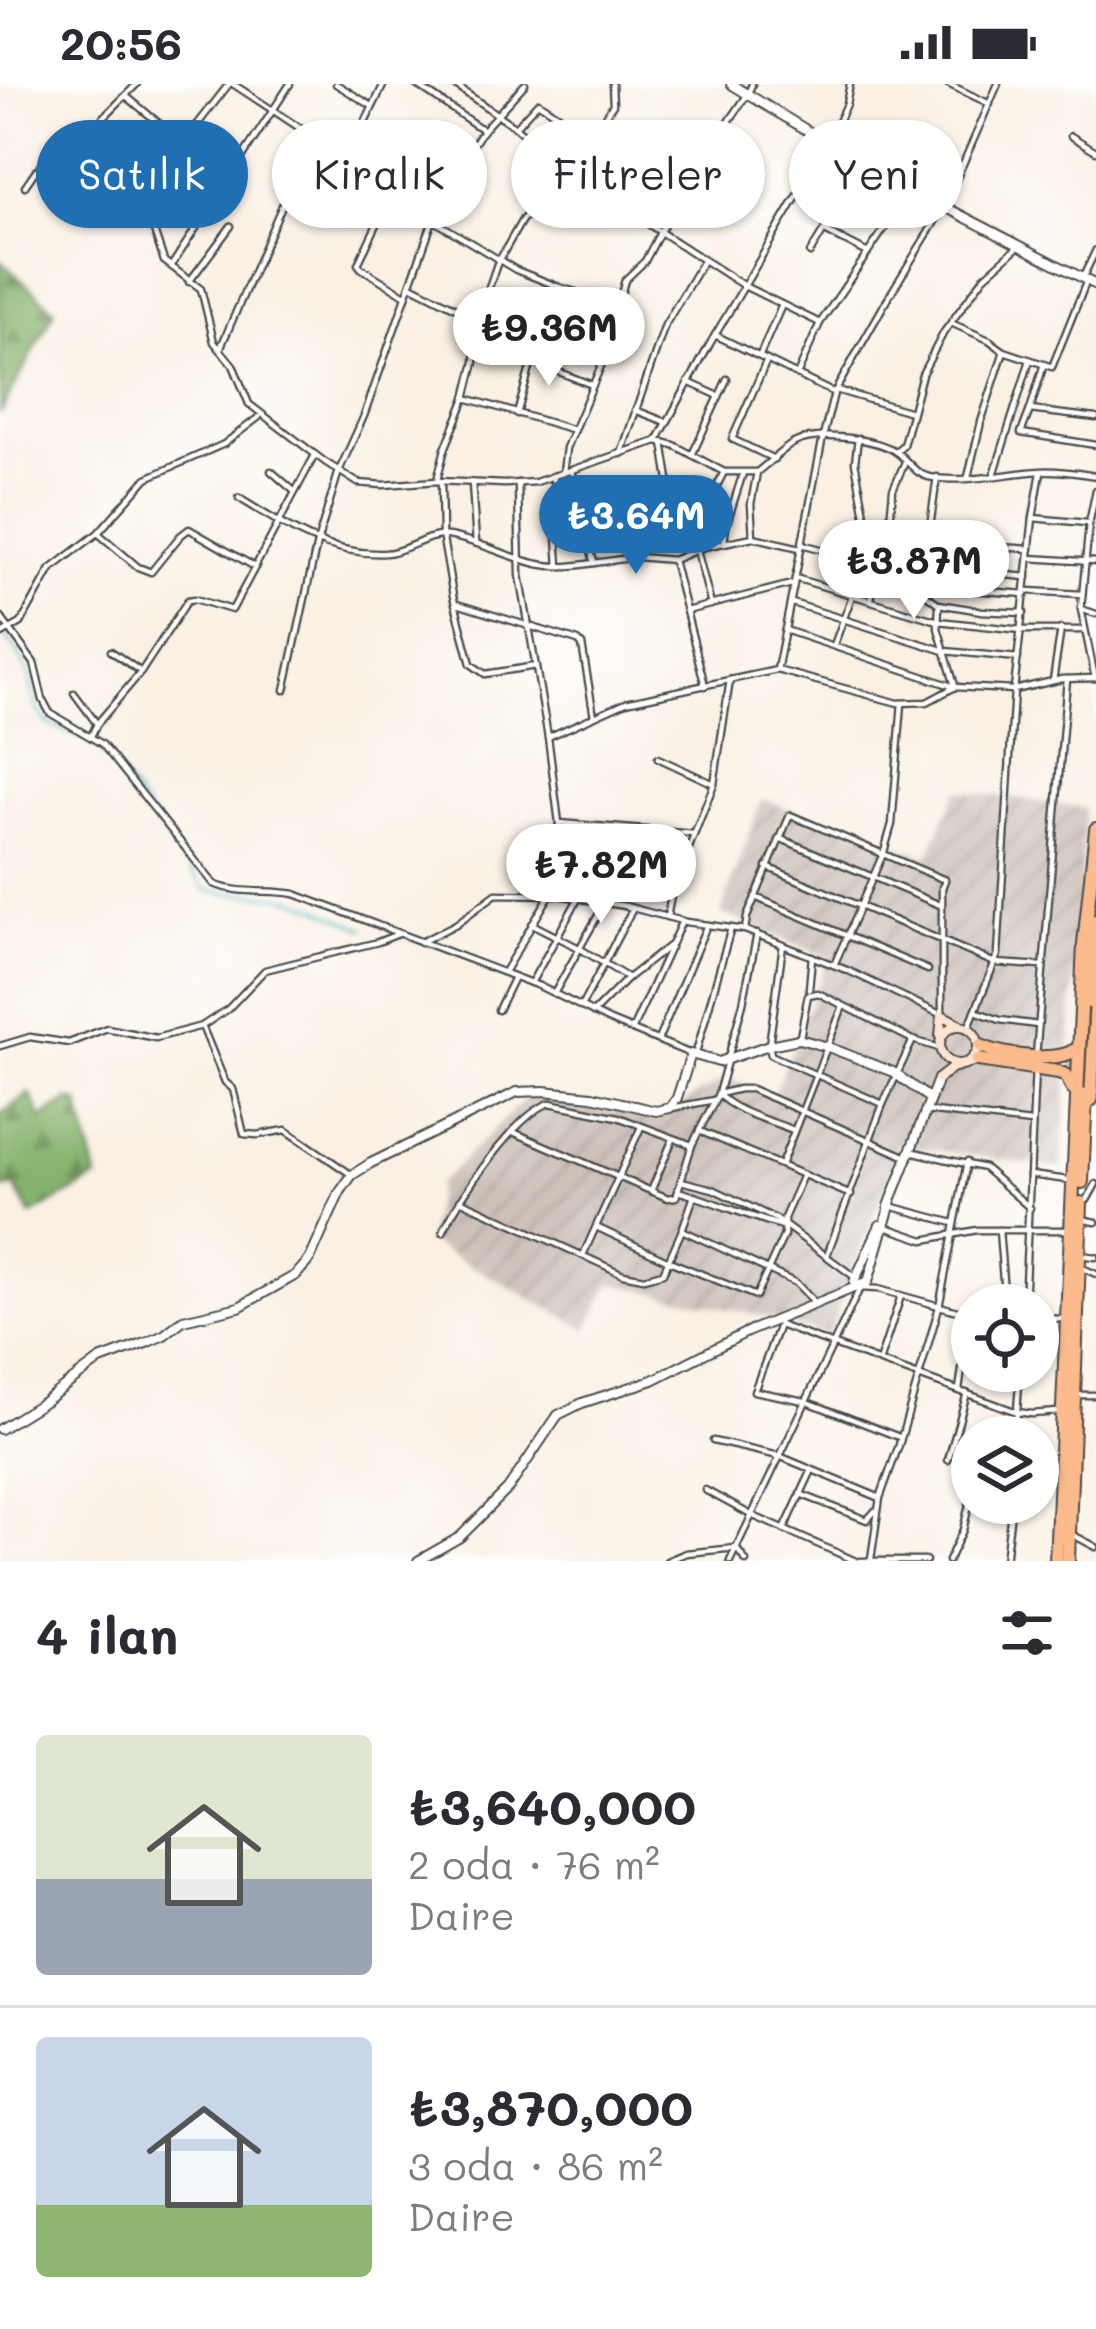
<!DOCTYPE html>
<html lang="tr">
<meta charset="utf-8">
<style>
body{margin:0;font-family:Mali,sans-serif;background:#f2f2f3;color:#2b2b33;height:100vh;display:flex;flex-direction:column;font-size:45px;white-space:nowrap}
*{box-sizing:border-box;margin:0}
p{font-size:39px;color:#7c7c81}
.icon{flex:none;width:66px;height:66px;fill:none;stroke:currentColor;stroke-width:2;stroke-linecap:round;stroke-linejoin:round}
.map{position:relative;height:1477px;overflow:hidden}
.panel{display:flex;flex-direction:column;background:#fff;flex:1}
.panel>*{flex:none}
.banner{position:absolute;left:36px;top:36px;width:1026px;height:108px;display:flex;gap:24px}
.fabs{position:absolute;left:951px;top:1200px;display:grid;gap:24px}
.fabs a{display:grid;place-items:center;width:108px;height:108px;border-radius:50%;background:#fff;box-shadow:0 3px 9px #0004;font-size:60px}
.price{position:absolute;translate:-50% -102px;padding:0 27px;border-radius:42px;background:#fff;color:#222;font-size:39px;line-height:78px;filter:drop-shadow(0 3px 6px #0008)}
.price::after{content:'';position:absolute;left:50%;top:72px;width:36px;height:27px;margin-left:-18px;background:inherit;clip-path:polygon(0 0,100% 0,50% 100%)}
.price.current{background:#1f6fb2;color:#fff}
ul{padding:0;list-style:none}
li{display:flex;align-items:center;gap:36px;height:300px;padding:0 36px}
li+li{border-top:3px solid #e1e1e2}
li span{display:grid;place-items:center;flex:none;width:336px;height:240px;border-radius:12px;color:#555}
li>.icon{margin-inline-start:auto}
span .icon{width:144px;height:144px;fill:#fffc;stroke-width:1}
li b{font-size:51px}
h2{display:flex;justify-content:space-between;align-items:center;height:144px;padding:0 36px;font-size:51px}
.pill{padding:0 42px;border-radius:54px;background:#fff;box-shadow:0 3px 9px #0004;font-size:42px;line-height:108px}
.pill.current{background:#1f6fb2;color:#fff}
.status{display:flex;justify-content:space-between;align-items:center;height:84px;padding:0 60px;background:#fff;direction:ltr}
.status svg{height:33px;fill:currentColor}
.map>svg:first-child{display:block}
.industrial{fill:url(#industrial-furrows)}
.forest{fill:url(#forest-firs);stroke:#586e4c;stroke-width:3}
.lines{fill:none;stroke-linecap:round;stroke-linejoin:round}
.stream{stroke:#4bbac2;stroke-width:3}
.secondary-tunnel{stroke:#d1c9be;stroke-width:8;stroke-dasharray:8 4;stroke-linecap:butt}
.minor-casing{stroke:#4a4947;stroke-width:9}
.tertiary-casing{stroke:#4a4947;stroke-width:12}
.secondary-casing{stroke:#4a4947;stroke-width:12}
.trunk-casing{stroke:#4a4947;stroke-width:16}
.minor{stroke:#fff;stroke-width:4.5}
.tertiary{stroke:#fff;stroke-width:8}
.secondary{stroke:#fde4d1;stroke-width:8}
.trunk{stroke:#fbbb8d;stroke-width:12}
</style>
<div class="status"><b>20:56</b><svg viewBox="0 0 49 12"><path d="M0 12V9h3v3zM5 12V6h3v6zM10 12V3h3v9zM15 12V0h3v12zM26 1h20v11H26zM47 4h2v5h-2z"/></svg></div>
<div class="map">
<svg width="1096" height="1477" viewBox="0 0 1096 1477">
<defs>
<pattern id="industrial-furrows" width="10" height="10" patternUnits="userSpaceOnUse" patternTransform="scale(3)"><rect width="10" height="10" fill="#cec1ba"/><path d="M-1 1l2-2M0 10L10 0M9 11l2-2" fill="none" stroke="#b1a6a0"/></pattern>
<pattern id="forest-firs" width="22" height="20" patternUnits="userSpaceOnUse" patternTransform="scale(3)"><rect width="22" height="20" fill="#85b26c"/><path d="M5 1l3.5 6h-7zM16 11l3.5 6h-7z" fill="#6d9159"/></pattern>
</defs>
<rect width="100%" height="100%" fill="#fff"/>
<filter id="ink" filterUnits="userSpaceOnUse"><feTurbulence type="fractalNoise" baseFrequency=".00833" numOctaves="2"/><feDisplacementMap in="SourceGraphic" scale="24" xChannelSelector="R" yChannelSelector="G"/><feConvolveMatrix kernelMatrix="1 2 1 2 8 2 1 2 1" color-interpolation-filters="sRGB"/></filter>
<filter id="wash" filterUnits="userSpaceOnUse"><feTurbulence type="fractalNoise" baseFrequency=".004" numOctaves="4" result="noise"/><feDisplacementMap in="SourceGraphic" scale="48" xChannelSelector="R" yChannelSelector="G"/><feGaussianBlur stdDeviation="2.7" result="paint"/><feColorMatrix in="noise" values="0 0 0 0 0 0 0 0 0 0 0 0 0 0 0 0 0 1.4 0 .05"/><feComposite in="paint" operator="in"/></filter>
<g filter="url(#wash)">
<rect width="100%" height="100%" fill="#faf0e3"/>
<!-- industrial -->
<polygon class="industrial" points="957,706 1085,724 1062,1085 901,1061 828,1252 774,1235 611,1199 587,1245 427,1158 438,1100 529,1011 656,1035 727,994 773,1011 829,874 721,829 762,715 928,772"/>
<!-- forest -->
<g class="forest">
<polygon points="0,176 55,226 0,330"/>
<polygon points="30,1009 41,1034 70,1016 79,1019 97,1094 31,1131 15,1102 0,1105 0,1031"/>
</g>
<g class="lines">
<!-- stream -->
<path class="stream" d="M0 544 21 573 29 591 36 624 47 639 92 658 111 677 205 805C231 813 257 808 283 813 311 818 338 834 365 845"/>
</g>
</g>
<g filter="url(#ink)">
<g class="lines">
<!-- secondary-tunnel -->
<polyline class="secondary-tunnel" points="1066,979 1083,981"/>
<defs>
<g id="minor">
<path d="M137 0 91 46 141 108 164 177 201 205 214 258 233 281 249 320 325 378 358 399 383 401 437 397 505 400 536 398 657 357 674 361 724 388H757C769 379 781 366 794 359 816 347 871 354 893 366 906 373 914 390 929 393 965 400 1005 389 1041 387 1060 386 1077 389 1096 392"/>
<polyline points="233,0 347,75 384,0"/>
<polyline points="336,0 372,22"/>
<polyline points="415,0 483,46"/>
<polyline points="453,0 515,43 538,18 590,52"/>
<polyline points="948,0 990,20"/>
<polyline points="126,12 183,59 230,93"/>
<polyline points="515,43 566,87 744,202 820,239"/>
<polyline points="1071,52 1096,67"/>
<polyline points="136,100 183,59 229,0"/>
<polyline points="25,102 36,86 91,46"/>
<polyline points="825,147 868,169"/>
<polyline points="810,169 864,81"/>
<polyline points="172,181 290,0"/>
<polyline points="1083,193 1096,166"/>
<polyline points="189,198 231,142"/>
<polyline points="411,201 478,235"/>
<polyline points="405,211 361,184 358,180 392,109 400,111 433,136 516,186 559,203 618,221"/>
<polyline points="951,239 989,256 1004,267"/>
<polyline points="715,251 834,309"/>
<polyline points="220,265 312,52"/>
<polyline points="760,271 782,221"/>
<polyline points="767,276 732,355 774,375"/>
<polyline points="1044,280 1030,326 1096,334"/>
<polyline points="797,291 820,239 911,106"/>
<polyline points="688,298 719,312"/>
<polyline points="836,306 911,328"/>
<polyline points="466,314 574,346"/>
<polyline points="635,326 666,338"/>
<polyline points="1030,326 1021,349 1096,361"/>
<polyline points="517,330 532,277 592,301"/>
<polyline points="858,354 855,378 874,478"/>
<polyline points="657,357 711,258 828,60 846,20 850,0"/>
<polyline points="663,358 673,421"/>
<polyline points="896,367 903,361 922,290 944,248 984,193 1020,161"/>
<polyline points="621,370 665,241 703,177"/>
<polyline points="692,371 727,295"/>
<polyline points="571,386 594,479 637,473 673,476 704,463 753,453 800,464"/>
<polyline points="271,387 294,407"/>
<polyline points="563,389 566,364 601,282 625,196 645,177 682,106 748,10 752,0"/>
<polyline points="994,391 1030,276"/>
<polyline points="553,392 559,482"/>
<polyline points="937,393 921,507 939,520 982,527 1024,529"/>
<polyline points="968,393 981,338 1004,267 1052,283 1087,196"/>
<polyline points="437,396 445,365 466,314 475,278 478,235 497,180 522,136 562,95 613,20 612,0"/>
<polyline points="441,397 442,450 453,512 471,580 485,590 536,582"/>
<polyline points="472,399 476,459"/>
<polyline points="518,399 520,491 548,653 559,739 558,810"/>
<path d="M239 414C285 443 329 472 386 469 407 468 428 449 448 452 479 457 507 473 538 480 557 484 575 482 594 479"/>
<polyline points="583,434 629,427 632,432 637,473"/>
<polyline points="1033,434 1087,439"/>
<polyline points="99,450 138,483 151,488 180,452 189,445 255,483"/>
<polyline points="753,453 751,420 757,388"/>
<polyline points="928,458 1030,465"/>
<polyline points="724,459 726,442 743,389"/>
<polyline points="802,460 868,478 1027,493"/>
<path d="M704 463C696 434 712 413 724 388"/>
<polyline points="697,466 711,521"/>
<polyline points="1029,474 1096,478"/>
<polyline points="673,476 686,527 792,500"/>
<polyline points="874,479 889,449 893,405 905,378"/>
<polyline points="795,494 938,537 1022,546 1084,546"/>
<polyline points="970,506 1026,510"/>
<polyline points="1028,507 1082,510"/>
<polyline points="871,515 879,480"/>
<polyline points="792,519 945,567 1018,574"/>
<polyline points="457,520 578,557 582,561 594,632"/>
<polyline points="939,520 938,544 955,602"/>
<polyline points="1081,525 1096,530"/>
<polyline points="686,527 705,602"/>
<path d="M0 532 34 579 43 616 50 629 102 660 214 800C239 811 268 805 295 810L539 902 610 937 691 970"/>
<polyline points="785,546 955,603"/>
<polyline points="0,551 21,539 51,485 98,449 147,394 224,360 259,333"/>
<polyline points="834,561 852,512"/>
<polyline points="111,567 141,588 188,516 195,515 232,526 315,371"/>
<polyline points="777,586 823,353 834,309 888,214 944,123 998,0"/>
<polyline points="1095,594 1081,525 1089,440 1096,406"/>
<polyline points="1053,597 1061,545"/>
<polyline points="285,606 317,459 339,387 364,332 433,136 451,95 483,46 525,0"/>
<polyline points="74,609 97,640"/>
<polyline points="91,652 97,640 141,588"/>
<polyline points="548,653 626,618 777,586 898,619 927,618 955,603 1014,606 1062,595 1096,594"/>
<polyline points="658,674 714,700"/>
<polyline points="559,739 694,750"/>
<polyline points="779,754 940,821"/>
<polyline points="557,776 681,783"/>
<polyline points="767,783 995,879 1042,882"/>
<polyline points="755,813 928,886"/>
<polyline points="667,833 672,807 714,700 730,596"/>
<polyline points="532,840 579,864 628,894"/>
<polyline points="421,858 456,840 496,810 558,811 625,822 686,838 745,846 849,887 942,931 942,804 945,796 790,731 747,833 745,846"/>
<polyline points="783,861 769,961 771,971 883,1020"/>
<polyline points="834,881 884,768 892,740 902,619"/>
<polyline points="504,888 550,811"/>
<polyline points="531,899 578,815"/>
<polyline points="809,905 812,872"/>
<polyline points="555,908 605,819"/>
<polyline points="581,923 633,824"/>
<polyline points="498,926 514,893"/>
<polyline points="975,927 1000,936 1038,941"/>
<polyline points="593,929 628,894 669,862"/>
<polyline points="202,942 225,998 233,1005 244,1050 258,1051 286,1046 352,1091"/>
<polyline points="968,945 998,870 1014,606 1033,434 1041,388"/>
<polyline points="632,946 682,837"/>
<polyline points="800,953 808,911 818,909 913,956 939,964"/>
<polyline points="658,956 707,841"/>
<polyline points="0,962 30,953 69,959 107,944 156,954 202,942 228,925 265,886 378,858 398,850"/>
<polyline points="695,972 731,844"/>
<polyline points="1036,972 1067,595"/>
<polyline points="718,1010 739,1005 751,1005 907,1073"/>
<path d="M718 1010C736 1029 769 1036 793 1046"/>
<polyline points="672,1024 714,1016"/>
<polyline points="925,1027 1031,1039"/>
<polyline points="513,1048 651,1107 668,1114 676,1113 692,1061 718,1010 743,919 757,850"/>
<polyline points="702,1048 851,1111"/>
<polyline points="910,1067 984,1084 1030,1124"/>
<polyline points="781,1081 843,922"/>
<polyline points="1030,1091 1068,1096"/>
<polyline points="681,1097 713,1105 776,1135 856,1194"/>
<polyline points="651,1107 672,1057"/>
<path d="M681 1108C716 1118 748 1133 783 1142"/>
<polyline points="460,1116 623,1190 644,1194 663,1189 682,1146 694,1112"/>
<polyline points="1082,1118 1087,1116 1096,1100"/>
<polyline points="890,1122 954,1139"/>
<polyline points="1081,1135 1096,1138"/>
<polyline points="883,1142 924,1156 977,1146 1066,1146"/>
<polyline points="596,1143 669,1177 756,1212 784,1151 784,1134 803,1091"/>
<polyline points="682,1146 796,1199 816,1220"/>
<polyline points="999,1146 1005,1221"/>
<path d="M443 1148C458 1114 516 1030 550 1019L618 1033 692 1061"/>
<polyline points="584,1169 641,1043"/>
<polyline points="827,1171 883,1020 913,956"/>
<polyline points="1080,1171 1096,1173"/>
<polyline points="1080,1183 1096,1190"/>
<polyline points="1024,1221 1035,985"/>
<polyline points="1038,1234 1062,1235"/>
<polyline points="779,1241 1017,1328 1032,1330 1058,1328"/>
<polyline points="779,1241 754,1307 805,1317 899,1353"/>
<polyline points="880,1275 901,1212"/>
<polyline points="991,1296 992,1287"/>
<polyline points="959,1306 970,1231"/>
<polyline points="1075,1311 1096,1311"/>
<polyline points="1015,1353 1020,1287"/>
<polyline points="713,1357 779,1372 878,1413"/>
<polyline points="948,1376 967,1309"/>
<polyline points="705,1406 751,1431 856,1477"/>
<polyline points="800,1410 867,1436 875,1427"/>
<polyline points="784,1446 812,1386"/>
<polyline points="1075,1452 1096,1463"/>
<polyline points="871,1475 880,1414 899,1361 939,1223 967,1078"/>
<polyline points="667,1477 686,1469 736,1464 746,1477"/>
<polyline points="730,1477 860,1204 878,1205 972,1231"/>
<polyline points="860,1477 926,1477"/>
<polyline points="948,1477 963,1446 972,1409"/>
<polyline points="1005,1477 1012,1419"/>
</g>
<g id="tertiary">
<polyline points="731,0 864,81 1096,201"/>
<polyline points="889,1122 938,995"/>
<polyline points="860,1204 854,1198 880,1141"/>
<polyline points="0,1345 45,1317 100,1276 146,1259 164,1251 183,1236 239,1223 296,1191 310,1175 340,1108 352,1091 371,1079 517,1008 544,1007 592,1012 656,1027 670,1024 677,1014 691,970 719,978 769,961 799,955 828,963 893,988 930,1015"/>
<polyline points="418,1477 460,1453 508,1405 558,1331 582,1319 653,1296 747,1248 868,1198 890,1122"/>
</g>
<g id="secondary">
<circle cx="959" cy="961" r="19"/>
<polyline points="940,952 942,931 959,940"/>
<polyline points="938,995 952,984 980,976"/>
</g>
<g id="trunk">
<polyline points="1090,918 1096,837"/>
<path d="M981 962C1003 972 1055 979 1075 966"/>
<polyline points="978,976 1058,988 1066,991 1073,1005"/>
<polyline points="1091,1016 1096,911"/>
<polyline points="1082,1098 1086,1011"/>
<polyline points="1056,1477 1084,860 1096,745"/>
<polyline points="1068,1477 1081,1119"/>
</g>
</defs>
<!-- minor casing -->
<use href="#minor" class="minor-casing"/>
<!-- tertiary casing -->
<use href="#tertiary" class="tertiary-casing"/>
<!-- secondary casing -->
<use href="#secondary" class="secondary-casing"/>
<!-- trunk casing -->
<use href="#trunk" class="trunk-casing"/>
<!-- minor -->
<use href="#minor" class="minor"/>
<!-- tertiary -->
<use href="#tertiary" class="tertiary"/>
<!-- secondary -->
<use href="#secondary" class="secondary"/>
<!-- trunk -->
<use href="#trunk" class="trunk"/>
</g>
</g>
</svg>
<div class="fabs">
<a><svg class="icon" aria-label="locate" viewBox="0 0 24 24"><circle cx="12" cy="12" r="6"/><path d="M12 2v4M12 18v4M2 12h4M18 12h4"/></svg></a>
<a><svg class="icon" aria-label="layers" viewBox="0 0 24 24"><path d="M12 4l9 5-9 5-9-5zM3 14l9 5 9-5"/></svg></a>
</div>
<b class="price" style="left:549px;top:305px">₺9.36M</b>
<b class="price current" style="left:636px;top:493px">₺3.64M</b>
<b class="price" style="left:914px;top:538px">₺3.87M</b>
<b class="price" style="left:601px;top:842px">₺7.82M</b>
<div class="banner">
<a class="pill current">Satılık</a>
<a class="pill">Kiralık</a>
<a class="pill">Filtreler</a>
<a class="pill">Yeni</a>
</div>
</div>
<section class="panel">
<h2>4 ilan<svg class="icon" aria-label="filters" viewBox="0 0 24 24"><path d="M4 7h16M4 17h16"/><circle cx="9" cy="7" r="2"/><circle cx="15" cy="17" r="2"/></svg></h2>
<ul>
<li><span style="background:linear-gradient(#dfe7d0 60%,#9aa5b1 0)"><svg class="icon" aria-label="home" viewBox="0 0 24 24"><path d="M3 11l9-7 9 7M6 9v11h12V9"/></svg></span><div><b>₺3,640,000</b><p>2 oda · 76 m²</p><p>Daire</p></div></li>
<li><span style="background:linear-gradient(#c9d6e8 70%,#8fb573 0)"><svg class="icon" aria-label="home" viewBox="0 0 24 24"><path d="M3 11l9-7 9 7M6 9v11h12V9"/></svg></span><div><b>₺3,870,000</b><p>3 oda · 86 m²</p><p>Daire</p></div></li>
</ul>
</section>
